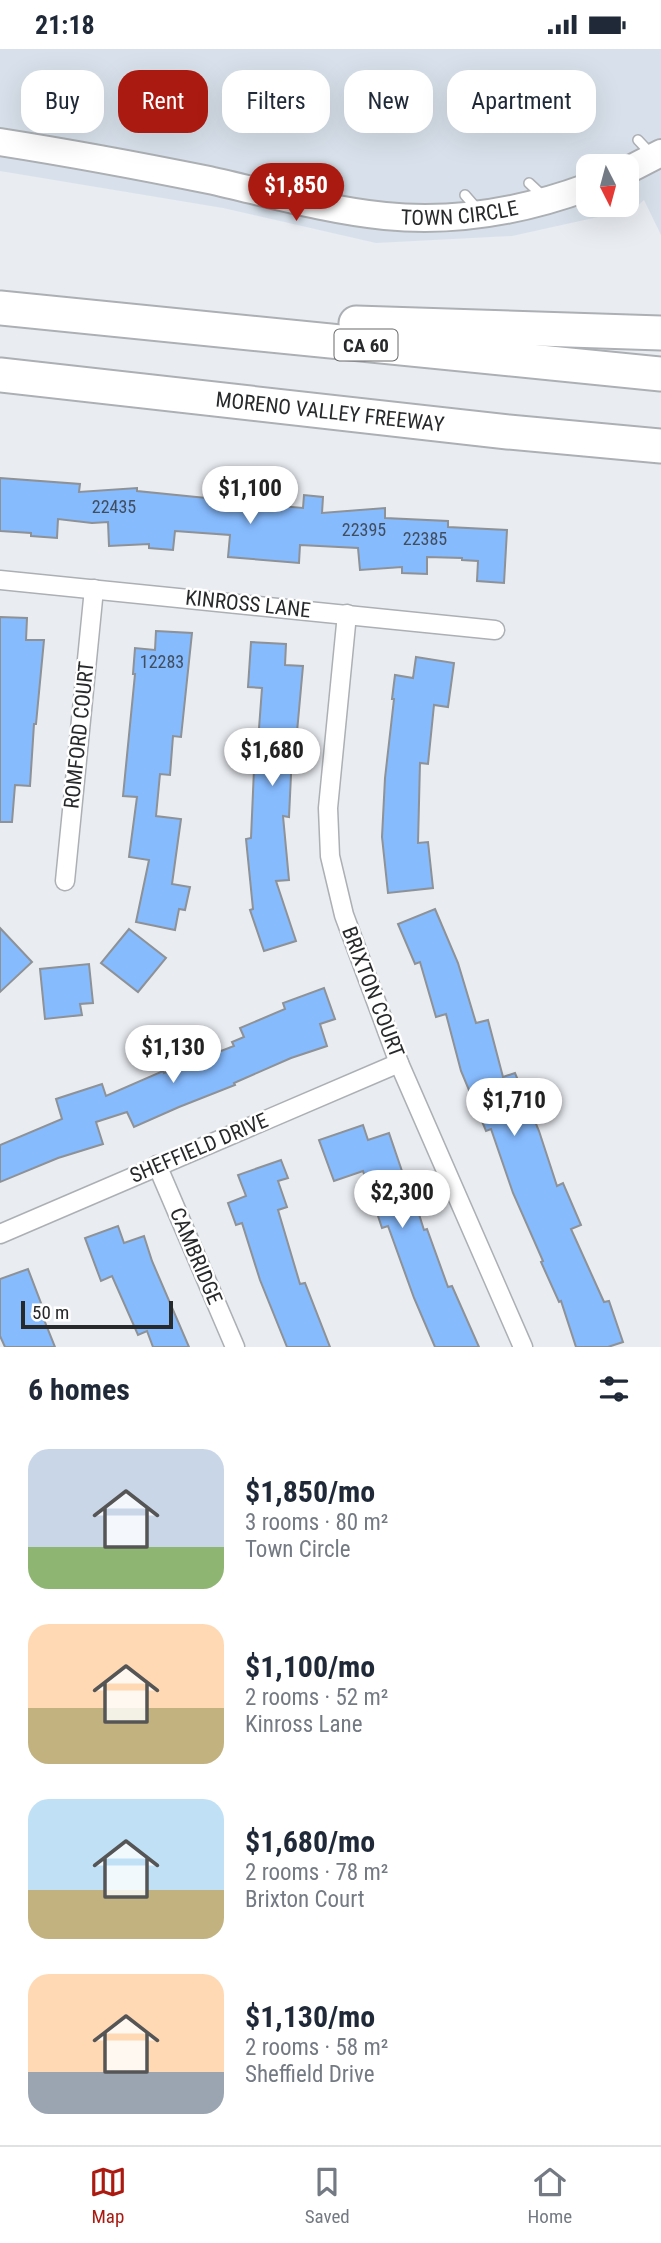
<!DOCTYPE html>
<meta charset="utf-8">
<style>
body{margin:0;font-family:"Roboto Condensed",sans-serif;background:#f6f6f7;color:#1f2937;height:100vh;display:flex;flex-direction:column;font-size:26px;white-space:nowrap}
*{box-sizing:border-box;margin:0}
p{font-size:23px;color:#747a83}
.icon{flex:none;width:38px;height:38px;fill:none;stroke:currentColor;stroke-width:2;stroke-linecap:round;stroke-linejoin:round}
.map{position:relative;height:1298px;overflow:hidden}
.side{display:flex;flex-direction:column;background:#fff;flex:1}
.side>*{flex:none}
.top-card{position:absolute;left:21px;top:21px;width:620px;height:63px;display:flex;gap:14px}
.needle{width:46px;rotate:174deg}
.tools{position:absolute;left:576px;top:105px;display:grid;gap:14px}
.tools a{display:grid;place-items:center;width:63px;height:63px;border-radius:14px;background:#fff;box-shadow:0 7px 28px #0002;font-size:35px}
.scale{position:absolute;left:21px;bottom:18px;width:152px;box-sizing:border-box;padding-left:7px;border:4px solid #28292b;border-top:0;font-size:19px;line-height:24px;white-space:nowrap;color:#28292b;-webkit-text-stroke:5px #fff;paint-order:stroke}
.price{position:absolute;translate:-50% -60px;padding:0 16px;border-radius:24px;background:#fff;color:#222;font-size:23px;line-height:46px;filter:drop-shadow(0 2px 4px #0008)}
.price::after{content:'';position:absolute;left:50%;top:42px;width:21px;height:16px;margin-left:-10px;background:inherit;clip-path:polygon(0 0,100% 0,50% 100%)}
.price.active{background:#ab1a11;color:#fff}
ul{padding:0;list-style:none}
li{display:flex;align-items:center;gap:21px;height:175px;padding:0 28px}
li span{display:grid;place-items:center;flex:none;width:196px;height:140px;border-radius:21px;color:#555}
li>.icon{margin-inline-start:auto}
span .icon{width:84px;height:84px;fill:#fffc;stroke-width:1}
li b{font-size:30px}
h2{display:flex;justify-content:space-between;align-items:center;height:84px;padding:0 28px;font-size:30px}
.pill{padding:0 24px;border-radius:21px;background:#fff;box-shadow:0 7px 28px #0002;font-size:24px;line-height:63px}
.pill.active{background:#ab1a11;color:#fff}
.status{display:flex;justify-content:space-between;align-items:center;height:49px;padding:0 35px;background:#fff;direction:ltr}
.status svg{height:19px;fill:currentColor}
.tabs{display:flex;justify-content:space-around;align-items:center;height:98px;border-top:2px solid #e0e1e3;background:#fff;font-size:19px;color:#747a83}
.tabs a{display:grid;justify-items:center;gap:4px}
.tabs .active{color:#ab1a11}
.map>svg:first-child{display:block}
.built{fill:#d8e1eb;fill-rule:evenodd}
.building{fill:#86bbfe;stroke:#8e9195;stroke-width:2}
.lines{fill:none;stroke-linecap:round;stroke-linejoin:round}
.lane-casing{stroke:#acb0b4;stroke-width:12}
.street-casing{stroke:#acb0b4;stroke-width:21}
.secondary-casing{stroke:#acb0b4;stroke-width:30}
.highway-casing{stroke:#acb0b4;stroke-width:37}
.lane{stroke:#fff;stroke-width:9}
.street{stroke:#fff;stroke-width:18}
.secondary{stroke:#fff;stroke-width:26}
.highway{stroke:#fff;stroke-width:33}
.labels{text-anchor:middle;stroke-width:5;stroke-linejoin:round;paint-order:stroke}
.number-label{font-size:18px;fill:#404e60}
.shield{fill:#fff;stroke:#68696b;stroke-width:2}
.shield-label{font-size:19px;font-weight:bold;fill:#28292b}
.street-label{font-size:21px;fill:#28292b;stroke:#fff}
</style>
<div class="status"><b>21:18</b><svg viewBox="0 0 49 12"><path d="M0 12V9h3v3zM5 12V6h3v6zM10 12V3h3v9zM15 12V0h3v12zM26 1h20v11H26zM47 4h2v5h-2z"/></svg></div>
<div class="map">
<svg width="661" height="1298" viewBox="0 0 661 1298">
<rect width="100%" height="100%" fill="#e9ecf1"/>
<!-- built -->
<path class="built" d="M0 0H661V186L644 151 634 160 512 187 376 194 223 159 0 122ZM588 117H626V156H588Z"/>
<!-- building -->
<g class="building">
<polygon points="0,429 80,435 79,443 137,439 137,442 236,452 237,437 259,439 257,455 303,459 304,446 323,448 322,464 385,459 385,469 448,472 448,478 507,481 504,534 477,532 478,512 462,511 462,509 427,508 427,525 402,524 402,518 360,521 358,499 300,496 299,514 228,508 230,486 175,482 173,501 149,499 149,495 109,497 108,473 92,474 58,470 57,489 31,487 31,484 0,482"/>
<polygon points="0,568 27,569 26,591 44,591 36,675 34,675 30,737 15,736 12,773 0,773"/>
<polygon points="156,582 192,584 181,688 173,687 170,726 160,725 156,767 181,770 172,835 190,838 185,861 179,860 175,881 136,873 149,811 129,808 137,748 123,747 135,625 133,625 135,599 155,601"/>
<polygon points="251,593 286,595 285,616 303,617 295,705 292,705 289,768 283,767 289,831 276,832 296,892 264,902 250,861 253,860 246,790 251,789 254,720 256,720 262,639 248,638"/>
<polygon points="416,608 454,614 448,658 434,656 428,715 420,714 418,794 428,793 433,839 388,844 382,788 385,729 394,650 392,650 395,626 413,629"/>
<polygon points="435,860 458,914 476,974 488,971 503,1028 515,1024 539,1082 557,1137 563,1134 581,1176 571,1180 604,1253 609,1252 623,1293 608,1298 576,1298 561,1252 559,1253 541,1213 543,1212 513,1144 491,1080 486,1082 461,1022 446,965 436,968 420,913 415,915 398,875"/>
<polygon points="0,879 32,913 0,943"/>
<polygon points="129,880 166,909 138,943 101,914"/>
<polygon points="89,915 93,954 80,955 82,966 45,970 40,920"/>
<polygon points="324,939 335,970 320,975 327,997 291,1009 234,1034 235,1036 179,1058 134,1078 127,1063 96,1073 103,1095 58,1109 0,1133 0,1096 62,1070 56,1050 102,1035 106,1047 163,1022 164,1024 234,997 232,993 244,988 240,979 285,960 283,954"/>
<polygon points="363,1076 368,1091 389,1084 403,1125 406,1124 424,1181 427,1180 448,1238 452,1237 479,1298 435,1298 414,1249 388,1177 382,1179 363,1122 334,1132 319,1091"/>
<polygon points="281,1111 288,1129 278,1132 287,1158 278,1161 300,1235 305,1234 330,1298 287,1298 260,1231 242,1174 236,1176 228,1154 246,1147 238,1126"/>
<polygon points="118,1177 124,1194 144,1187 152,1212 189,1298 153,1298 147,1282 138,1286 112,1227 101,1232 85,1189"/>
<polygon points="28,1220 44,1262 41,1263 55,1298 5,1298 0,1287 0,1230"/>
</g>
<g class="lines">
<defs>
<g id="lane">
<polyline points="638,91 653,107"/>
<polyline points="588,115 591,117"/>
<polyline points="529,134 544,148"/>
<polyline points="465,146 478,161"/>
</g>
<g id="street">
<polyline points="0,531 495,581"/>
<polyline points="347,565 328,759 330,807 344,866 399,1014 523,1298"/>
<polyline points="65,832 94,540"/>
<polyline points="157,1116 235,1298"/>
<polyline points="0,1185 399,1014"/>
</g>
<g id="secondary">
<path id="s1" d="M0 93C70 104 140 117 209 131 267 144 326 161 385 167 454 174 523 162 588 138"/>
<polyline points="626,122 661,104"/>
</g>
<g id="highway">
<polyline points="0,259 661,325"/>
<polyline points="356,274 661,284"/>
<path id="s2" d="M0 326 508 383 661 397"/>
</g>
</defs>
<!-- lane casing -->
<use href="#lane" class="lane-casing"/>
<!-- street casing -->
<use href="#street" class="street-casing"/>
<!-- secondary casing -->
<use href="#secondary" class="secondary-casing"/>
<!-- highway casing -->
<use href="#highway" class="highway-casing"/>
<!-- lane -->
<use href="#lane" class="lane"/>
<!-- street -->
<use href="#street" class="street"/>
<!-- secondary -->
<use href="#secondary" class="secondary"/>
<!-- highway -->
<use href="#highway" class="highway"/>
</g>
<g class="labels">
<!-- number labels -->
<g class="number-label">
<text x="114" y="464">22435</text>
<text x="364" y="487">22395</text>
<text x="425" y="496">22385</text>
<text x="162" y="619">12283</text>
</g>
<!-- shield labels -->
<rect class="shield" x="334.5" y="280.5" width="63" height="31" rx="5"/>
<g class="shield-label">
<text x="366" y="303">CA 60</text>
</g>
<!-- street labels -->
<g class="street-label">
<text dy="7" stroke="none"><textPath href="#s1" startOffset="467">TOWN CIRCLE</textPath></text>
<text dy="7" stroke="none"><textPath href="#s2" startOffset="332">MORENO VALLEY FREEWAY</textPath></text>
<text transform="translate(248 555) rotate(6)" y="7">KINROSS LANE</text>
<text transform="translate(79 686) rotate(-84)" y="7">ROMFORD COURT</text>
<text transform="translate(373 943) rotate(69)" y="7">BRIXTON COURT</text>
<text transform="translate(199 1099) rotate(-23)" y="7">SHEFFIELD DRIVE</text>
<text transform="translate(196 1207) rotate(67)" y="7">CAMBRIDGE</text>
</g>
</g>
</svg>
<div class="tools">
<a><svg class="needle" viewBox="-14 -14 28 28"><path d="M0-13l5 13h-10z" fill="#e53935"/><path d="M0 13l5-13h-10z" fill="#747a83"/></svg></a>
</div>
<div class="scale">50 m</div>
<b class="price active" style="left:296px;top:174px">$1,850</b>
<b class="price" style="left:250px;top:477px">$1,100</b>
<b class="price" style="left:272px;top:739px">$1,680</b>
<b class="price" style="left:173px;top:1036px">$1,130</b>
<b class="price" style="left:514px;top:1089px">$1,710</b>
<b class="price" style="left:402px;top:1181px">$2,300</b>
<div class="top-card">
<a class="pill">Buy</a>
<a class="pill active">Rent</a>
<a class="pill">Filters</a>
<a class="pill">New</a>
<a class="pill">Apartment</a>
</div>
</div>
<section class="side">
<h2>6 homes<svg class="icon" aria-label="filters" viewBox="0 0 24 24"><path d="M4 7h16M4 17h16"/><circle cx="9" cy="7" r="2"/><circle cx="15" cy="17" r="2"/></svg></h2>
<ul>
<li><span style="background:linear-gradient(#c9d6e8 70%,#8fb573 0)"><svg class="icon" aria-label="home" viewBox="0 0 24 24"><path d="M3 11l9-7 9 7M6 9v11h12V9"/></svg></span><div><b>$1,850/mo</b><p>3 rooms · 80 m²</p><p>Town Circle</p></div></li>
<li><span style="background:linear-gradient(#ffd9b3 60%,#c2b280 0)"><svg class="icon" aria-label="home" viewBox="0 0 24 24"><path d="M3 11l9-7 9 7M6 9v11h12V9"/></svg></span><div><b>$1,100/mo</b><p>2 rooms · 52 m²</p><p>Kinross Lane</p></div></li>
<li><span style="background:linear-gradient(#bfe0f5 65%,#c2b280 0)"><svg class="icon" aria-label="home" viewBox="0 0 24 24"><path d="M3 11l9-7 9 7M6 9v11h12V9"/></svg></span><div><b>$1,680/mo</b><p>2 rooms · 78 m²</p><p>Brixton Court</p></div></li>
<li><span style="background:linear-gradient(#ffd9b3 70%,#9aa5b1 0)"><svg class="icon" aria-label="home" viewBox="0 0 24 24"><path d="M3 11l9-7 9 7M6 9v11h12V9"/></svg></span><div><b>$1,130/mo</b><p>2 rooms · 58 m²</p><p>Sheffield Drive</p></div></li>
</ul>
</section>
<nav class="tabs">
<a class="active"><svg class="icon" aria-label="map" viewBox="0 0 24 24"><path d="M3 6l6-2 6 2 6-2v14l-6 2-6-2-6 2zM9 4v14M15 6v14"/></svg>Map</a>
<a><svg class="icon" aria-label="saved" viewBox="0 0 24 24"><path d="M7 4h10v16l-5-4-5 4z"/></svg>Saved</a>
<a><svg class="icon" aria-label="home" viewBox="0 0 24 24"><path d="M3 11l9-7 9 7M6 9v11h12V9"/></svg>Home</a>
</nav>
